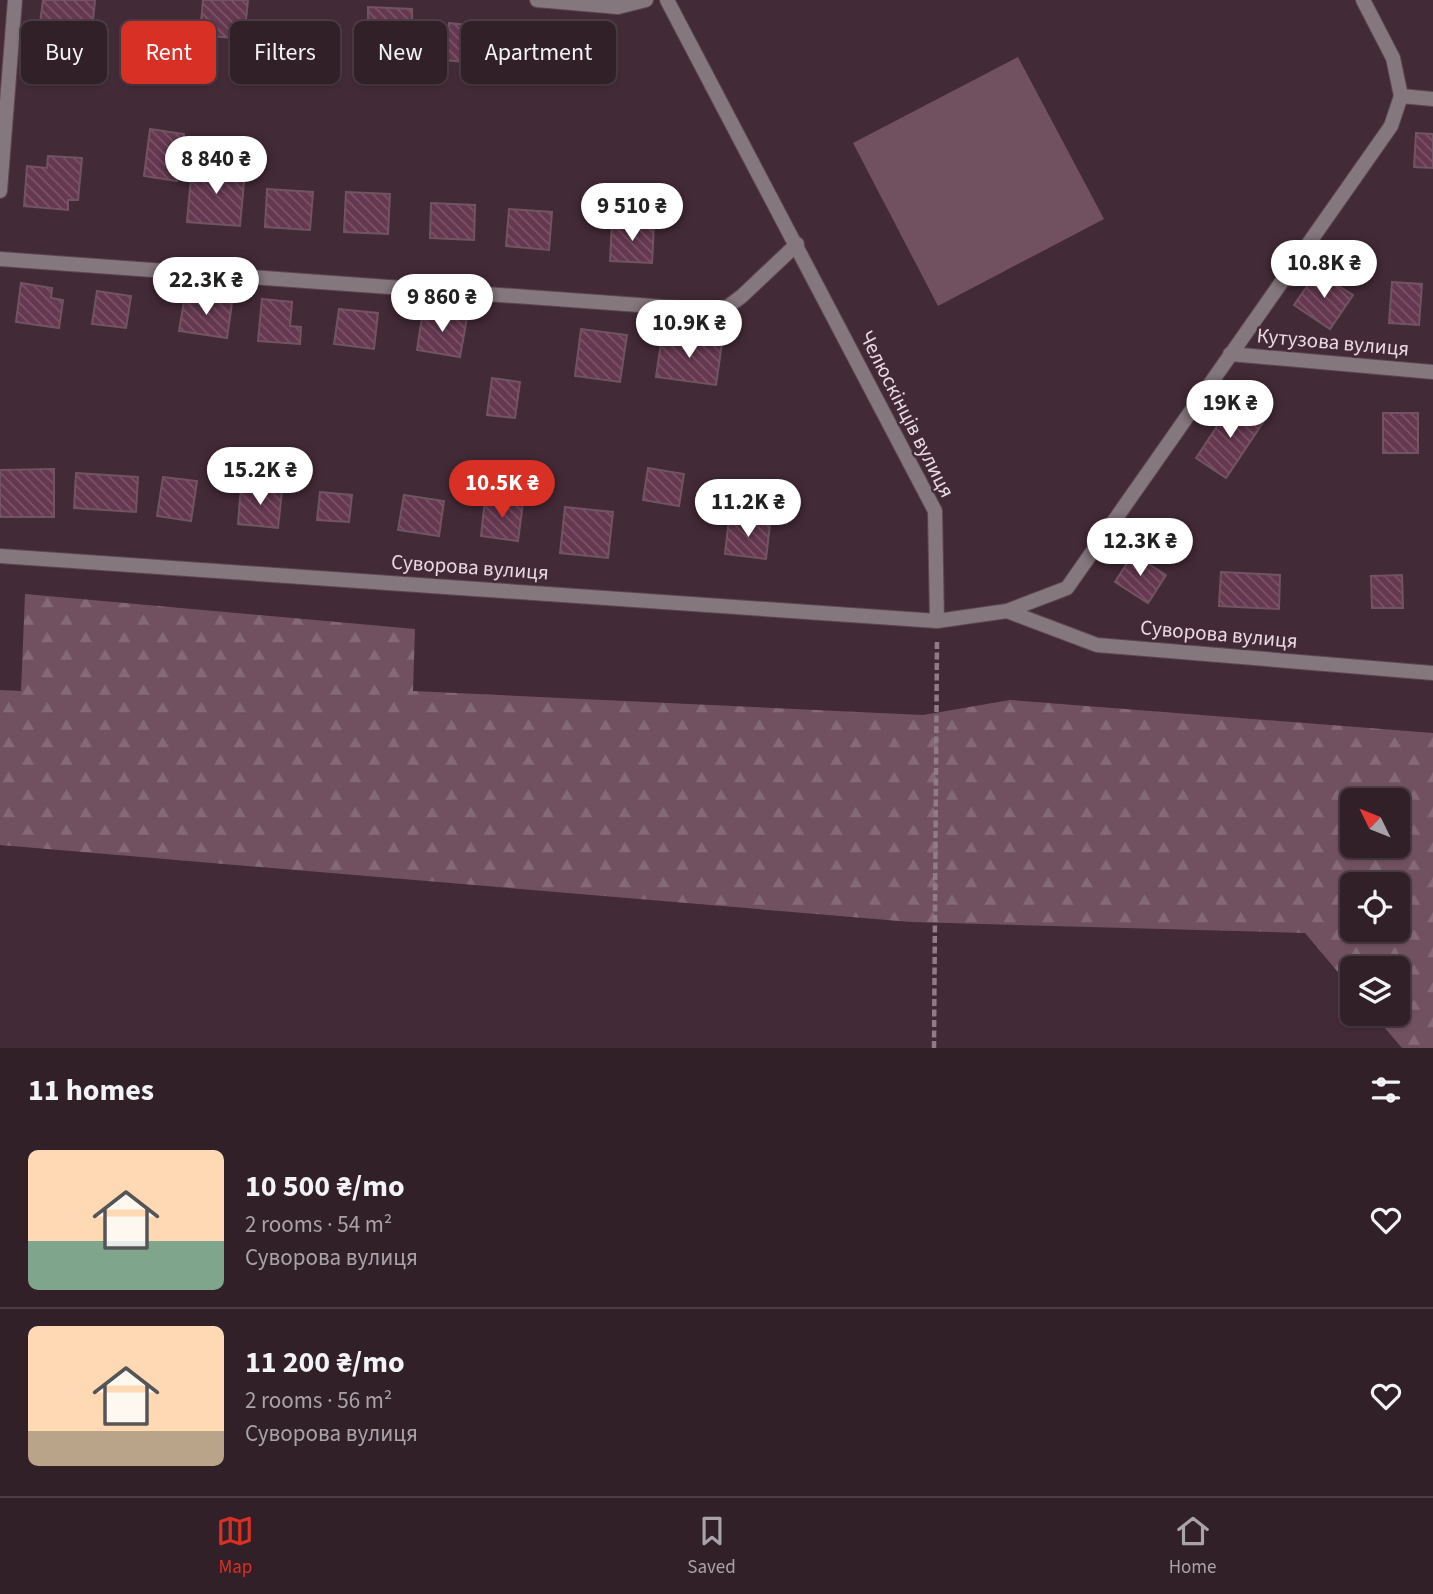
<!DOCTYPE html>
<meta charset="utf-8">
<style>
body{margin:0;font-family:"Source Sans 3",sans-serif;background:#3a2831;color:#f1f3f6;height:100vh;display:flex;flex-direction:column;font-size:26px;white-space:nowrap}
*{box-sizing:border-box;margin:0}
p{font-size:23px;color:#a8a3a8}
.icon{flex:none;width:38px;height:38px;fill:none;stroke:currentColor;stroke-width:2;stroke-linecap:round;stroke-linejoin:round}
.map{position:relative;height:1048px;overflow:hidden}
.panel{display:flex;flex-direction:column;background:#322029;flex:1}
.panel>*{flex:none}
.banner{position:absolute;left:21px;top:21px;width:700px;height:63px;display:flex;gap:14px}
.needle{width:46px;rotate:313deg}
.controls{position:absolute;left:1340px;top:788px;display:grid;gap:14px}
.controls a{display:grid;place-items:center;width:70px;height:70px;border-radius:10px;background:#322029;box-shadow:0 2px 5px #0004,0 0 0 2px #4d3e46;font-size:35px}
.price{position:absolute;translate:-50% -60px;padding:0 16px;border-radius:24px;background:#fff;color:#222;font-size:23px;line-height:46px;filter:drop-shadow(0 2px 4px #0008)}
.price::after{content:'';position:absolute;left:50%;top:42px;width:21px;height:16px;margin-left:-10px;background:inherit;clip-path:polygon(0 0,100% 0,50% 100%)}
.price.current{background:#d93025;color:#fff}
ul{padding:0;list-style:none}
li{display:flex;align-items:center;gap:21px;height:175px;padding:0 28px}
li+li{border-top:2px solid #4d3e46}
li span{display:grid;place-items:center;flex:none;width:196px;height:140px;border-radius:10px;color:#555}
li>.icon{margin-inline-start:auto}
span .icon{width:84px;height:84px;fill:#fffc;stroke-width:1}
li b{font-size:30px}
h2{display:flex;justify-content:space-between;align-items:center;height:84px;padding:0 28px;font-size:30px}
.pill{padding:0 24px;border-radius:10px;background:#322029;box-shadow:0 2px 5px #0004,0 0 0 2px #4d3e46;font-size:24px;line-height:63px}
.pill.current{background:#d93025;color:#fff}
.menu{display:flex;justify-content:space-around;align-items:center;height:98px;border-top:2px solid #4d3e46;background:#322029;font-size:19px;color:#a8a3a8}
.menu a{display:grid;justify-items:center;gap:4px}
.menu .current{color:#d93025}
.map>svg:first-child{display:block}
.forest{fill:url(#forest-firs);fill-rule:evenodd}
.pitch{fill:#715160}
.building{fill:url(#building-back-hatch);stroke:#715462;stroke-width:2}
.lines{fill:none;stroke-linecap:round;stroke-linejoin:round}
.street-casing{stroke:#5e4652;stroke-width:16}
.path{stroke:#907b86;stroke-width:4.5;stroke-dasharray:7 3.5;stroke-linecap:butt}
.street{stroke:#84777d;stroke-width:14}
.labels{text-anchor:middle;stroke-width:5;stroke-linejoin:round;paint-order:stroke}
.street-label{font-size:21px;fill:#ead9e1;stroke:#432a37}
</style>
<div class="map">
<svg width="1433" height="1048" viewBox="0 0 1433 1048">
<defs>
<pattern id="forest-firs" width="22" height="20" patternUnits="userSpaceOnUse" patternTransform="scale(1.75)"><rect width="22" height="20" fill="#715160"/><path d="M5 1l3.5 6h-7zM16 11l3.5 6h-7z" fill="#856976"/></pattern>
<pattern id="building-back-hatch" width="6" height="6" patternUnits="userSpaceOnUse" patternTransform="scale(1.75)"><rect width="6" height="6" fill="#653850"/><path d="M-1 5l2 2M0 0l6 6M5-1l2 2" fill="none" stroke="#7b5469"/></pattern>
</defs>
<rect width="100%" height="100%" fill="#432a37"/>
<!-- forest -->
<path class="forest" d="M25 594 415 629 413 691 923 715 1010 700 1433 733V1048H1402L1372 1013H1398V968H1353V990L1305 933 911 922 0 845V690L21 691ZM1353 800H1398V845H1353ZM1353 884H1398V929H1353Z"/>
<!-- pitch -->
<polygon class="pitch" points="1018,57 1104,219 938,306 853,143"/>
<!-- building -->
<g class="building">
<polygon points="43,0 95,0 91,40 61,37 62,25 40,23"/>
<polygon points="203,0 248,0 244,39 200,35"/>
<polygon points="368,7 412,9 413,65 385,65 385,46 368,46"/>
<polygon points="449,23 487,27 484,64 445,60"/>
<polygon points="525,26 567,28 564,70 523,67"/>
<polygon points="150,129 184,134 177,181 144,176"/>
<polygon points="1416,133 1433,134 1433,168 1414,167"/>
<polygon points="48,156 82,158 78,200 68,200 68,210 24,206 27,166 47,168"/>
<polygon points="192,166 245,171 240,226 187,222"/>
<polygon points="267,189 313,192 310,230 265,227"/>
<polygon points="346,192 390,194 388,234 344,232"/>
<polygon points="431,203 475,205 474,240 430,238"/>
<polygon points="509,209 552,212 549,250 506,246"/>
<polygon points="612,223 654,225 652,263 610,261"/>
<polygon points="1317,272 1353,295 1330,329 1294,305"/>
<polygon points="1392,282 1422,284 1419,325 1389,323"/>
<polygon points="21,283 52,288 51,298 63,300 59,328 16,322"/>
<polygon points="97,291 131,296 126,328 92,324"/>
<polygon points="185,296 232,303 227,338 179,331"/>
<polygon points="262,299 292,302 290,326 301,327 300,344 258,341"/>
<polygon points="339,309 378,313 374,349 334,344"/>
<polygon points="423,311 467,318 460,357 417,350"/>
<polygon points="581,329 627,335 620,382 575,376"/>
<polygon points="662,336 722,343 716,385 656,377"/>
<polygon points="492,378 520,382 515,418 487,415"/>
<polygon points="1234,401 1264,421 1226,478 1196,458"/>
<rect x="1383" y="413" width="35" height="40"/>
<polygon points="648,468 684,474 679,506 643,500"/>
<polygon points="54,469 54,517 0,517 0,470"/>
<polygon points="76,473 138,477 136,512 74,508"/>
<polygon points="163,477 197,481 191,521 157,516"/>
<polygon points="241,486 282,491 278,528 238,524"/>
<polygon points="320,492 352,495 349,522 317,520"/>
<polygon points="404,495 444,501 439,536 398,530"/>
<polygon points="485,499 523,503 518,541 481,536"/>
<polygon points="565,507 613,512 608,558 560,553"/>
<polygon points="729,519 770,524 766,559 725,554"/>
<polygon points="1133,554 1166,575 1148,603 1115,582"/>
<polygon points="1221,572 1280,575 1279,609 1219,606"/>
<polygon points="1402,575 1403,608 1372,608 1371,576"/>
</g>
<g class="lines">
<defs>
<g id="street">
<polyline points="537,0 618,7 646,0"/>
<polyline points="667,0 935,511 937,621 1007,611 1067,588 1391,126 1401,96 1393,58 1363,0"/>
<polyline points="1401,96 1433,99"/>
<polyline points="0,191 15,0"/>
<polyline points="0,259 722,311 742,296 797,244"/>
<polyline points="1230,354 1433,372"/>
<polyline points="0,556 937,621"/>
<polyline points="1007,611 1097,645 1433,673"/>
</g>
</defs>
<!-- street casing -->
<use href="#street" class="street-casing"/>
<!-- path -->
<polyline class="path" points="934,1048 937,639"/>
<!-- street -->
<use href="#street" class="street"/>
</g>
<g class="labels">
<!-- street labels -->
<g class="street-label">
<text transform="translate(1333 342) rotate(5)" y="7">Кутузова вулиця</text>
<text transform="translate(907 414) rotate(63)" y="7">Челюскінців вулиця</text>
<text transform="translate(470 567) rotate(4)" y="7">Суворова вулиця</text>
<text transform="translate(1219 634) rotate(5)" y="7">Суворова вулиця</text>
</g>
</g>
</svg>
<div class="controls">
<a><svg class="needle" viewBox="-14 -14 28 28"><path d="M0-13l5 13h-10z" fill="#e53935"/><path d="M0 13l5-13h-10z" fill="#a8a3a8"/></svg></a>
<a><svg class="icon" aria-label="locate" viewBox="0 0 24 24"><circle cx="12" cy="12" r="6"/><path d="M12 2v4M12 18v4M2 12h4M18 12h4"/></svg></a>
<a><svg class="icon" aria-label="layers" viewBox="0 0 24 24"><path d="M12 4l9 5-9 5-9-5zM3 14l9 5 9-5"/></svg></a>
</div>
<b class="price" style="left:216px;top:196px">8 840 ₴</b>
<b class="price" style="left:632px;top:243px">9 510 ₴</b>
<b class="price" style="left:1324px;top:300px">10.8K ₴</b>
<b class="price" style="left:206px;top:317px">22.3K ₴</b>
<b class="price" style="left:442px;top:334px">9 860 ₴</b>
<b class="price" style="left:689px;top:360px">10.9K ₴</b>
<b class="price" style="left:1230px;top:440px">19K ₴</b>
<b class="price" style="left:260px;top:507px">15.2K ₴</b>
<b class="price current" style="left:502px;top:520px">10.5K ₴</b>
<b class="price" style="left:748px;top:539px">11.2K ₴</b>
<b class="price" style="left:1140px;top:578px">12.3K ₴</b>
<div class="banner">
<a class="pill">Buy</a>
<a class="pill current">Rent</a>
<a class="pill">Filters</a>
<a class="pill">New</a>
<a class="pill">Apartment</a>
</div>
</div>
<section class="panel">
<h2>11 homes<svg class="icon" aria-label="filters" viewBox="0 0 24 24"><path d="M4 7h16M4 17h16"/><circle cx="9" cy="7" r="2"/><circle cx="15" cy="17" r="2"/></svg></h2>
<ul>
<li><span style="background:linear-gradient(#ffd9b3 65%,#7fa58c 0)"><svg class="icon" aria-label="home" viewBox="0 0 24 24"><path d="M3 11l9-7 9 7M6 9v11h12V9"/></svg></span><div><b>10 500 ₴/mo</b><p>2 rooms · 54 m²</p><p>Суворова вулиця</p></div><svg class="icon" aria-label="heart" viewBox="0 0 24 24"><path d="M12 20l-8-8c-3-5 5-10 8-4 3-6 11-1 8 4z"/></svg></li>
<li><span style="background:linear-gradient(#ffd9b3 75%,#b9a48a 0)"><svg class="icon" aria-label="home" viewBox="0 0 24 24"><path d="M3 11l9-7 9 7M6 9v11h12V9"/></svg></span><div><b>11 200 ₴/mo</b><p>2 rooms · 56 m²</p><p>Суворова вулиця</p></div><svg class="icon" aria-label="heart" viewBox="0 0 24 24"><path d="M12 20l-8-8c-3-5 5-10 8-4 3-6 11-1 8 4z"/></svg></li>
</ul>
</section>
<nav class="menu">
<a class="current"><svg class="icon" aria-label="map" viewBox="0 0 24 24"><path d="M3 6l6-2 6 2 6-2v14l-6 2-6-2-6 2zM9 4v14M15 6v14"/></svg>Map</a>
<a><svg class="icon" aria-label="saved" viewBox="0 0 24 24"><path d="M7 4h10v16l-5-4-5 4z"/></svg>Saved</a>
<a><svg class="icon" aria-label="home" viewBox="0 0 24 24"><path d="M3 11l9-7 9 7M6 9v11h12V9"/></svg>Home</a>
</nav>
